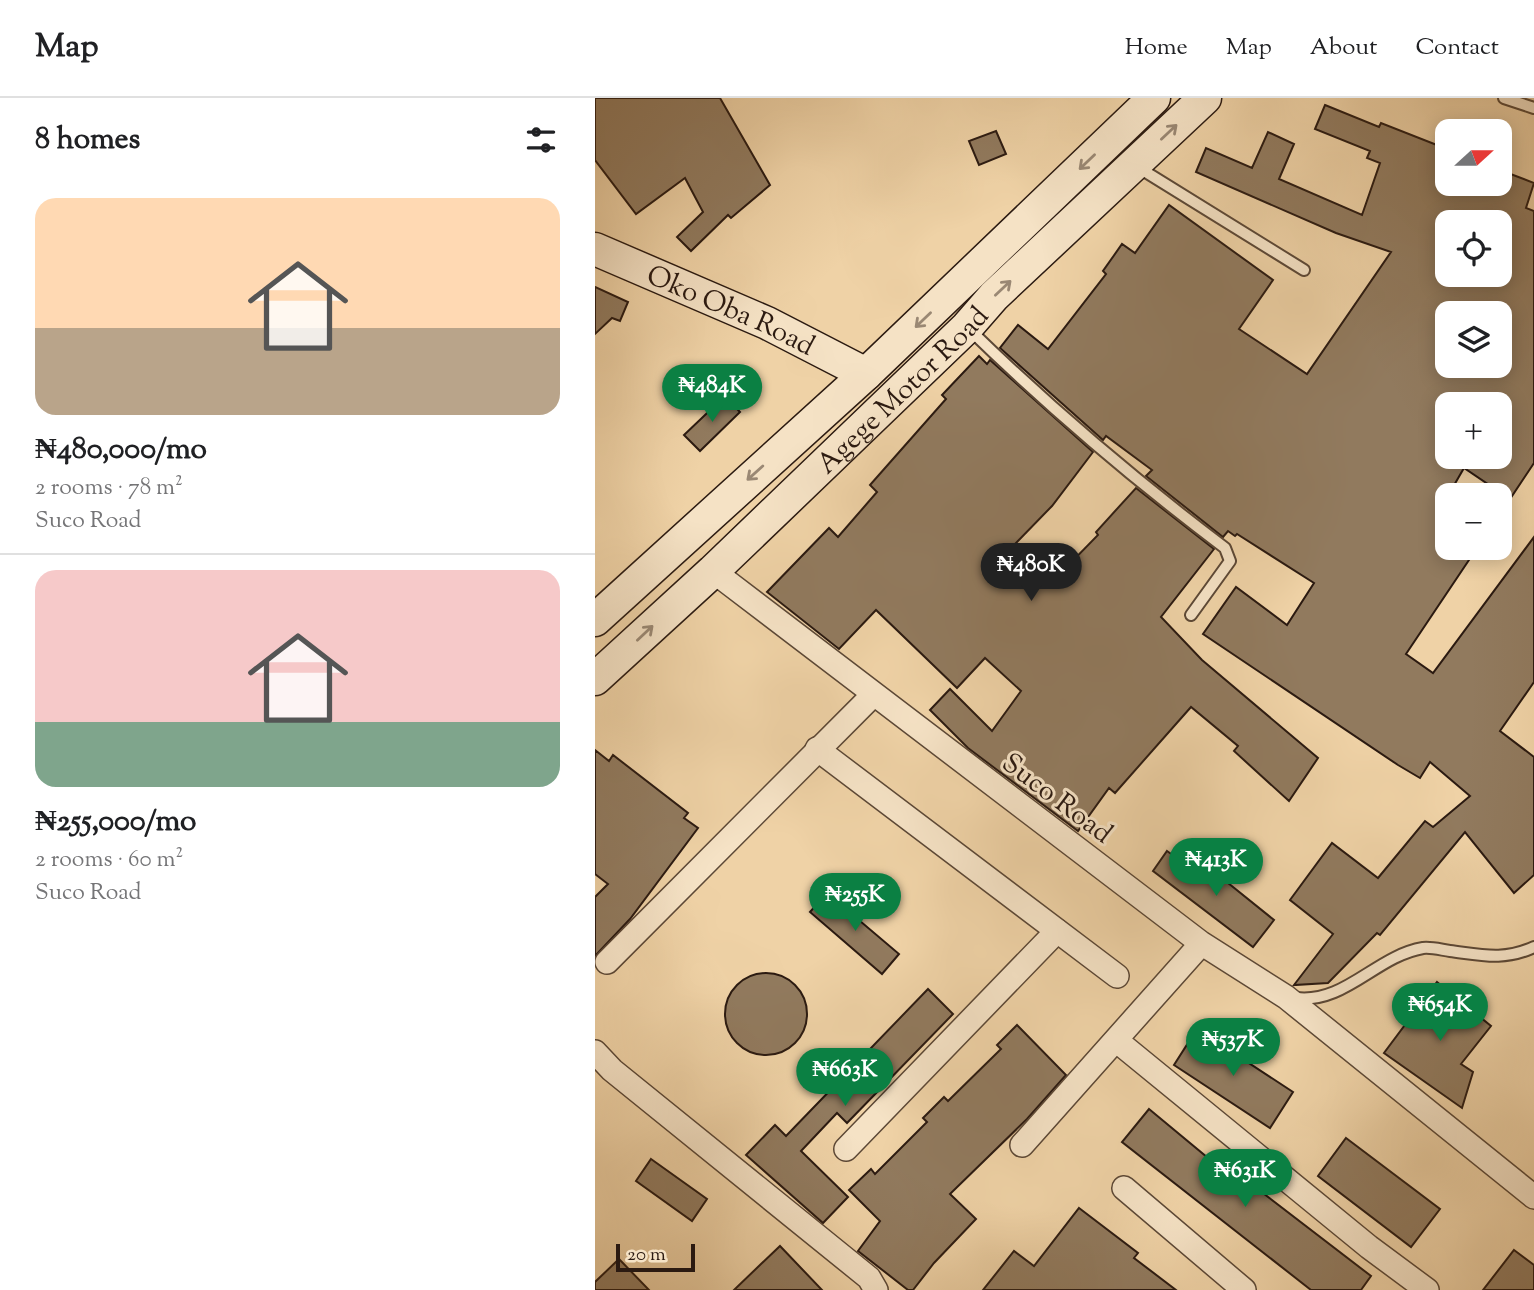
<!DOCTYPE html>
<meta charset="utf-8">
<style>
body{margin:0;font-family:"Sorts Mill Goudy",serif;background:#f2f2f2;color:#202124;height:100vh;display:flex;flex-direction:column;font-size:26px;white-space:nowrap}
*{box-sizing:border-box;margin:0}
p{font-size:23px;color:#757577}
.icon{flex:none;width:38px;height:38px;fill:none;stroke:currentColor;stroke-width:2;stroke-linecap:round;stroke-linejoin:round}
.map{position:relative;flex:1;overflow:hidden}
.sheet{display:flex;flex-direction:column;background:#fff;width:595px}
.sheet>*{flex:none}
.needle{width:46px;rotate:69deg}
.controls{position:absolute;left:840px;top:21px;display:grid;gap:14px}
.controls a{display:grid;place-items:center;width:77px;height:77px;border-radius:14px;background:#fff;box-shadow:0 4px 18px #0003;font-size:35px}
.scale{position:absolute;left:21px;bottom:18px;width:79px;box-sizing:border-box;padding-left:7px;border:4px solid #2b1a11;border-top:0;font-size:19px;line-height:24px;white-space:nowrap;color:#2b1a11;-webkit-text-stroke:5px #f5e2c5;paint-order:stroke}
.price{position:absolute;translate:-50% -60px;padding:0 16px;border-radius:24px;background:#0b8043;color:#fff;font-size:23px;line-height:46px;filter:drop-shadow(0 2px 4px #0008)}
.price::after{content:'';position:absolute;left:50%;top:42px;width:21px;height:16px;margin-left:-10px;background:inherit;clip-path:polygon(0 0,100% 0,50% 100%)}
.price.selected{background:#222;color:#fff}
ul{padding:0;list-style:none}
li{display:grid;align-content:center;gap:14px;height:371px;padding:0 35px}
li+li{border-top:2px solid #e0e0e0}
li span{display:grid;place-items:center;height:217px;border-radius:21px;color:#555}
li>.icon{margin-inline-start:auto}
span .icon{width:126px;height:126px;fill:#fffc;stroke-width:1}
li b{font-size:30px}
h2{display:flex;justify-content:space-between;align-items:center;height:84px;padding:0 35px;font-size:30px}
header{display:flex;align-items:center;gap:42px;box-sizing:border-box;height:98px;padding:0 35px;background:#fff;border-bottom:2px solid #e0e0e0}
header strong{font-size:33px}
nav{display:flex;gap:38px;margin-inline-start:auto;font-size:24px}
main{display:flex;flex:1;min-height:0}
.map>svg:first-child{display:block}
.building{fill:#917a5e;stroke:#2b1a11;stroke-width:2;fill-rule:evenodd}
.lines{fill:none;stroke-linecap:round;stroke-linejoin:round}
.lane-casing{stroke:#5c4836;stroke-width:14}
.street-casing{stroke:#5c4836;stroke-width:26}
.secondary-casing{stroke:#2b1a11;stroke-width:35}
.lane{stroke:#f5e2c5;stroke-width:10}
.street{stroke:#f5e2c5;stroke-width:23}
.secondary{stroke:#f5e2c5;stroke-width:32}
.oneway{stroke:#9a8874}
.labels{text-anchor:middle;stroke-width:6;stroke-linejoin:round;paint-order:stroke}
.street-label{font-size:28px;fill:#2b1a11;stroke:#f5e2c5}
</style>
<header>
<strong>Map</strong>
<nav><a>Home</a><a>Map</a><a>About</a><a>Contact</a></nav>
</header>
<main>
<section class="sheet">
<h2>8 homes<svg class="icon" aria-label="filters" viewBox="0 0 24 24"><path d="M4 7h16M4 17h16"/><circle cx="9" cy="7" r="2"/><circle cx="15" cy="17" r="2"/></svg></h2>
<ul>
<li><span style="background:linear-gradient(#ffd9b3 60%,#b9a48a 0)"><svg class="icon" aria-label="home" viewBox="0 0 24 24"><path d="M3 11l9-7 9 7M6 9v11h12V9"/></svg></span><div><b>₦480,000/mo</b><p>2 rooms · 78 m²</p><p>Suco Road</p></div></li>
<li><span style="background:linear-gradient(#f6c9c9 70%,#7fa58c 0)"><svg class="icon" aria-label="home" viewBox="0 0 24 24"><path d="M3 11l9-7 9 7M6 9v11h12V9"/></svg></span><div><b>₦255,000/mo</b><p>2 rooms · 60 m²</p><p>Suco Road</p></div></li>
</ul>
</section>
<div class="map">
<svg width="939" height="1192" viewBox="0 0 939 1192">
<rect width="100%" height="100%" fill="#efd2a6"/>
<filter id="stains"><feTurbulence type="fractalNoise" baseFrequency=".00286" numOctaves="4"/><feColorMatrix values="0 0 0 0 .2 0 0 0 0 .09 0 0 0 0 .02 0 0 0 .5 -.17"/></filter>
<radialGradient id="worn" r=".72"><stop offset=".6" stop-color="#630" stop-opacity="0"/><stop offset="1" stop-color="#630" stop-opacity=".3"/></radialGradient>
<!-- building -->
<g class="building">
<polygon points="0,0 125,0 175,87 136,120 133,117 96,153 82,139 108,114 90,80 41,116 0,62"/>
<path d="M730 7 784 29 786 25 852 51V86H905V72L939 85 931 110 939 113V365L915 401 869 370 843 415 852 421V450H882L811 556 838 575 939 439V584L905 633 939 659V777L919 795 870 734 785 837 782 835 733 885 699 887 738 836 695 802 737 745 783 780 830 723 838 729 875 698 835 664 825 680 803 667 608 536 641 489 692 527 719 485 642 436 640 438 633 433 628 439 551 378 557 372 511 338 508 342 405 250 423 227 453 251 511 176 508 173 527 146 540 155 574 107 678 182 644 231 712 276 796 154 741 135 601 74 611 50 657 70 673 34 699 46 684 81 767 117 785 65 772 60 775 53 720 31ZM852 124H905V177H852ZM852 215H905V268H852ZM852 306H905V359H852Z"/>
<polygon points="401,33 411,56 384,67 374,43"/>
<polygon points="0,189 33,204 25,223 17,220 0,236"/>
<polygon points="384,258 392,266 395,262 498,354 457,408 419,447 457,484 503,437 501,434 541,390 619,451 566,519 607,562 723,660 694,703 639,653 643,648 596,609 520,695 514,690 483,733 373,650 335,612 355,591 397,633 426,593 390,560 362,590 281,512 244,551 172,494 234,430 243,439 282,394 275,387 351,301 347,297"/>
<polygon points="130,298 145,314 105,353 89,337"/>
<polygon points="0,652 14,663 18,657 93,715 89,720 103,730 35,821 0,858 0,799 13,786 0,776"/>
<polygon points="572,753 604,776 612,768 679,822 658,849 558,773"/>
<polygon points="232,795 304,856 287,876 215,814"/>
<circle cx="171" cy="916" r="41"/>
<polygon points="842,884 896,928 866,966 878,974 867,1010 789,955"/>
<polygon points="333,891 358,916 252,1025 242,1015 206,1053 253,1099 228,1125 151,1057 180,1027 191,1038"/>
<polygon points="422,927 471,977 432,1021 355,1096 381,1121 339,1165 318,1192 313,1192 263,1153 285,1123 254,1092 276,1071 280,1076 332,1024 328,1020 349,999 353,1003 406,951 402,947"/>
<polygon points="602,931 698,994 675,1030 579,967"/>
<polygon points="554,1011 630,1074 634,1069 776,1178 766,1192 716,1192 527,1044"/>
<polygon points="751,1040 845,1111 816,1149 723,1078"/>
<polygon points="56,1061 112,1101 97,1123 41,1083"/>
<polygon points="484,1110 543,1155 539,1160 581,1192 388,1192 419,1153 439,1168"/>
<polygon points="185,1148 227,1192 139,1192 166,1166"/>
<polygon points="919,1152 939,1167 939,1192 888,1192"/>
<polygon points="24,1161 54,1192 0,1192 0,1184"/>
</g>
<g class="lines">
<defs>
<g id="lane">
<polyline points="909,0 939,10"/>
<polyline points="541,68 709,172"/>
<path d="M374 231C455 310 540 382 630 450L635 463 596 517"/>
<path d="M701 900C750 906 781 858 828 850 837 849 847 852 855 853 887 857 909 863 939 849"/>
</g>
<g id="street">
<polyline points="118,473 606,845 691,899 939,1099"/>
<polyline points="222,651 522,878"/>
<polyline points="12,864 278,597"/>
<polyline points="522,943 774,1149 832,1192"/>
<polyline points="0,954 17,972 274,1180 281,1192"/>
<polyline points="427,1047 606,846"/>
<polyline points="251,1051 462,833"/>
<polyline points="529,1090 649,1192"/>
</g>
<g id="secondary">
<path id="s1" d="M0 151 172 225 271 276"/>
<polyline points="0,522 271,276 559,0"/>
<path id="s2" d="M0 581 118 473 372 229 399 198 610 0"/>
</g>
</defs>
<!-- lane casing -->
<use href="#lane" class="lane-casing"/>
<!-- street casing -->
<use href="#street" class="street-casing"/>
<!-- secondary casing -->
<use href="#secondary" class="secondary-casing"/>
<!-- lane -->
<use href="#lane" class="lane"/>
<!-- street -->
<use href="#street" class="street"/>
<!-- secondary -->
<use href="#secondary" class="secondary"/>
</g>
<!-- one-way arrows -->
<defs><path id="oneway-shaft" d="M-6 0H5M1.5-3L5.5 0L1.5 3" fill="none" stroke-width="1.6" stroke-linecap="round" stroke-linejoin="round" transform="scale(1.75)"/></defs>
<g class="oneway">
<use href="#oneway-shaft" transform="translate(574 34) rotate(-43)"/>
<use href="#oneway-shaft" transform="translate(492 64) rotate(136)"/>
<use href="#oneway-shaft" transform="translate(408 190) rotate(-43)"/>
<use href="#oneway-shaft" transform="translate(328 222) rotate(136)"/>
<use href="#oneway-shaft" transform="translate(160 375) rotate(138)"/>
<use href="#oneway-shaft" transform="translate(50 535) rotate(-43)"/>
</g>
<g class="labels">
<!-- street labels -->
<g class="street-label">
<text dy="10" stroke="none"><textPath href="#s1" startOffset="149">Oko Oba Road</textPath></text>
<text dy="10" stroke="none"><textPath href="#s2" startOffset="422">Agege Motor Road</textPath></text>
<text transform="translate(463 699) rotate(37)" y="10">Suco Road</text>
</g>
</g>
<rect width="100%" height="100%" filter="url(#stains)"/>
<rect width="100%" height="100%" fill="url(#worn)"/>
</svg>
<div class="controls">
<a><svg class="needle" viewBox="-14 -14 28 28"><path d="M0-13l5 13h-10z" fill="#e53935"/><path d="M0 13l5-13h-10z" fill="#757577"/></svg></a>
<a><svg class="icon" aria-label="locate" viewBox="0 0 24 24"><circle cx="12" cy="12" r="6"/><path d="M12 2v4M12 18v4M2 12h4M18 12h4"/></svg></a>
<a><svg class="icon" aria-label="layers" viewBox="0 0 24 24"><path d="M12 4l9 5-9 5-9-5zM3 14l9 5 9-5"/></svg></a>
<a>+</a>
<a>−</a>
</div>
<div class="scale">20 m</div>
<b class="price" style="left:117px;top:326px">₦484K</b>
<b class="price selected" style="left:436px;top:505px">₦480K</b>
<b class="price" style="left:621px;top:800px">₦413K</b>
<b class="price" style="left:260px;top:835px">₦255K</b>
<b class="price" style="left:845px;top:945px">₦654K</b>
<b class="price" style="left:638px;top:980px">₦537K</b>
<b class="price" style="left:250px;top:1010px">₦663K</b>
<b class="price" style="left:650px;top:1111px">₦631K</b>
</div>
</main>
